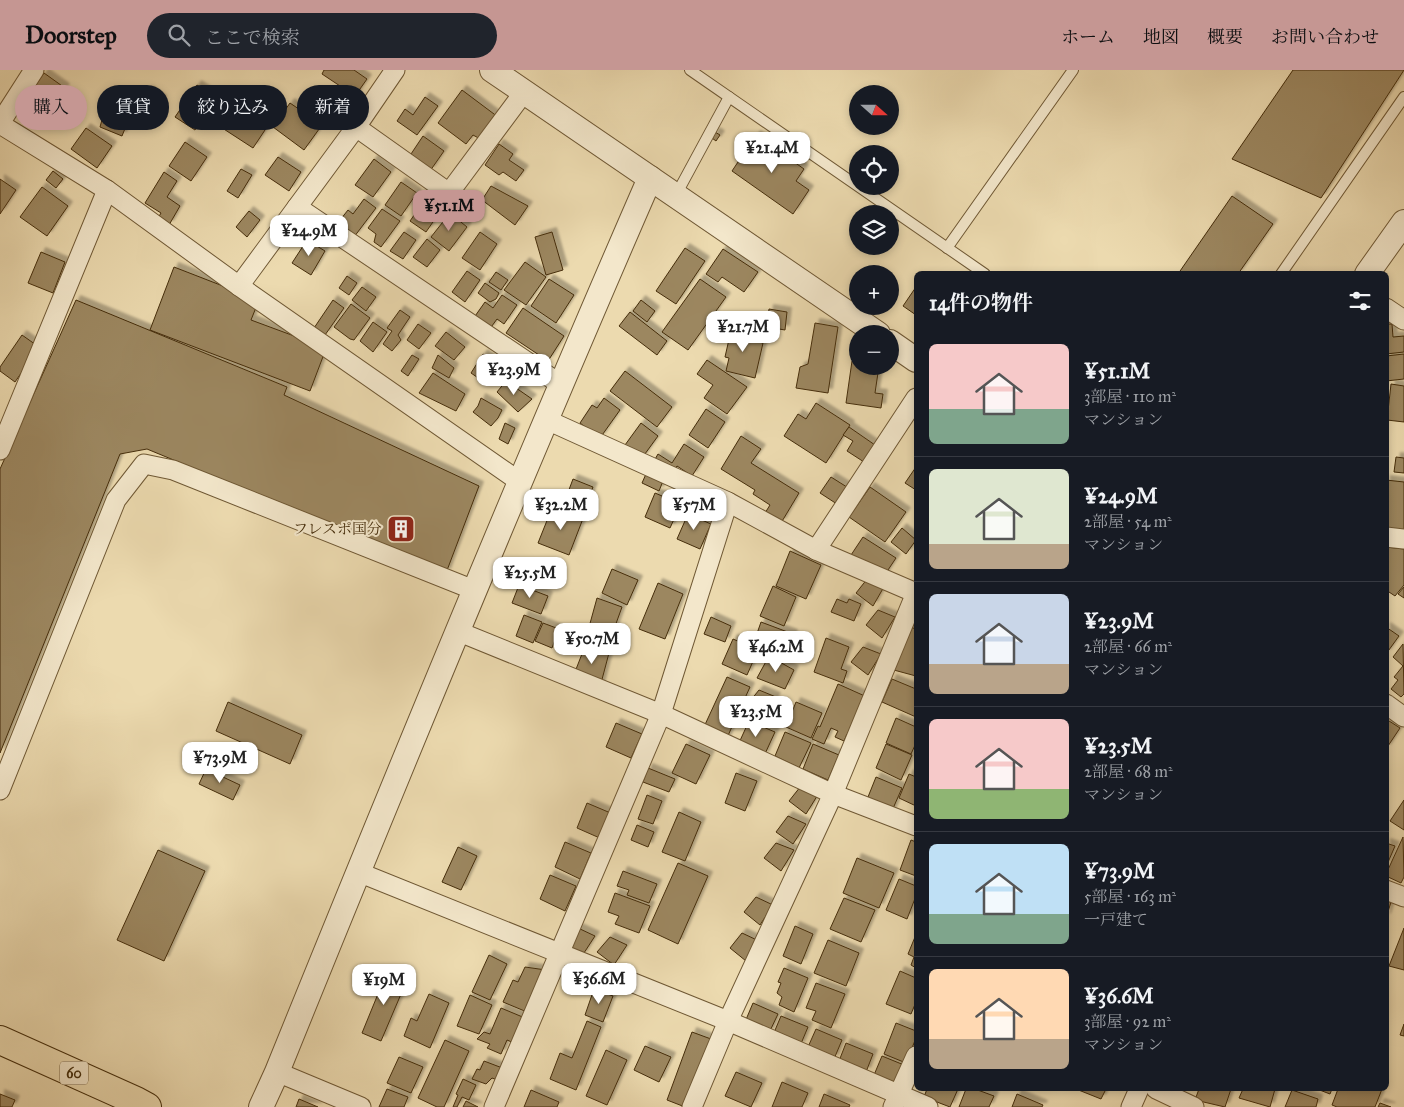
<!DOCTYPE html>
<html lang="ja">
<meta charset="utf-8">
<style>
body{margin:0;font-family:"IM FELL Great Primer","Noto Serif JP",serif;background:#20242c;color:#f1f3f6;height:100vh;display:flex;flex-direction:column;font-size:19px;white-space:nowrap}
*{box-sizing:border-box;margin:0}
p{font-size:16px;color:#9ea1a6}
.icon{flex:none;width:28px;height:28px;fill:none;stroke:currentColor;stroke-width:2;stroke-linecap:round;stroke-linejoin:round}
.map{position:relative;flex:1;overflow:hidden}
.side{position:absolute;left:914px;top:201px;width:475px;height:820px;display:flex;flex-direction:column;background:#171b24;border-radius:8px;box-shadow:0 2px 8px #0003}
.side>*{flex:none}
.hud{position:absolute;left:15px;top:15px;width:475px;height:45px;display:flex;gap:10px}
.needle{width:32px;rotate:111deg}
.fabs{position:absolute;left:849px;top:15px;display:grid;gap:10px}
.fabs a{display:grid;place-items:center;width:50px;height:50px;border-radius:50%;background:#171b24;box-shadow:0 2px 8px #0003;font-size:25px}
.price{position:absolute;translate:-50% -42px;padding:0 11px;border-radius:10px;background:#fff;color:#222;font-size:16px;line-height:32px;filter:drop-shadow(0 1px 2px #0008)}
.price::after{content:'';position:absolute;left:50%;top:30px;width:15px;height:11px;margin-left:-8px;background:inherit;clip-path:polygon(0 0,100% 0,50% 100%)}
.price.current{background:#c59692;color:#111}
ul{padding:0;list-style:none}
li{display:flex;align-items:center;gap:15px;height:125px;padding:0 15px}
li+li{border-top:1px solid #363941}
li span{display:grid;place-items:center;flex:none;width:140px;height:100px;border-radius:8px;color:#555}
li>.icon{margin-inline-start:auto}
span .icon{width:60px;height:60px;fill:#fffc;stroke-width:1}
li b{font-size:21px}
h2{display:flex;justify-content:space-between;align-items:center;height:60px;padding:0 15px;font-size:21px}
.tag{padding:0 18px;border-radius:22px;background:#171b24;box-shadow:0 2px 8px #0003;font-size:18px;line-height:45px}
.tag.current{background:#c59692;color:#111}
header{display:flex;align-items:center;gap:30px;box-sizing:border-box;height:70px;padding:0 25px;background:#c59692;color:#111}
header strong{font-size:24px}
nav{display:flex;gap:28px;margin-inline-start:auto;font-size:18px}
.search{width:350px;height:45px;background:#20242c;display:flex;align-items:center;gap:12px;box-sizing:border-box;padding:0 18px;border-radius:28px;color:#9ea1a6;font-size:19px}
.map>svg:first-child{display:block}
.building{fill:#9c8760;stroke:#452d0b;filter:url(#shadow)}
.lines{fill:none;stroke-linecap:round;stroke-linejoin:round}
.service-casing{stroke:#6f5834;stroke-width:12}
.minor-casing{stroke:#6f5834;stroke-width:21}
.tertiary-casing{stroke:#6f5834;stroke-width:26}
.primary-casing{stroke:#452d0b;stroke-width:30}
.service{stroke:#f3e7cb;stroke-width:10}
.minor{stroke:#f3e7cb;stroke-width:19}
.tertiary{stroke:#f3e7cb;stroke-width:24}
.primary{stroke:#ecdaaf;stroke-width:28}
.labels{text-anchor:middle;stroke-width:4;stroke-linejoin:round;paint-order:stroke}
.shield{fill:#f3e7cb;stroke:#796545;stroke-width:1}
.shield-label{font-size:14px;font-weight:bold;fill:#452d0b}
.poi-label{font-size:15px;fill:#452d0b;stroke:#f3e7cb;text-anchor:end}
</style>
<header>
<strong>Doorstep</strong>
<div class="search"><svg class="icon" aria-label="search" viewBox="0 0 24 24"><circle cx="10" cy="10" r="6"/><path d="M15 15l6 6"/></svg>ここで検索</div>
<nav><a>ホーム</a><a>地図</a><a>概要</a><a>お問い合わせ</a></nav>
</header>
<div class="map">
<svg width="1404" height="1037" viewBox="0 0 1404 1037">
<defs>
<filter id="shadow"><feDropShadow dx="4.5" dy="-4.5" stdDeviation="1" flood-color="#0004"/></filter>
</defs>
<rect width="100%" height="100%" fill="#ecdaaf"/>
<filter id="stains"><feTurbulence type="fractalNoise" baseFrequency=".004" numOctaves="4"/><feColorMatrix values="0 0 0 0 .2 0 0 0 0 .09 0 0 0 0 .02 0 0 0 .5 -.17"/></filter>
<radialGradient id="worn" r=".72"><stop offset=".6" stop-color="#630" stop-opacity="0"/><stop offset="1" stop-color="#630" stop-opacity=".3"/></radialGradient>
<!-- building -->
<g class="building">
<polygon points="324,0 354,0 367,9 355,26 322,4"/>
<polygon points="1293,0 1404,0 1321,128 1232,89"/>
<polygon points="44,3 65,18 55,32 33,19"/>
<polygon points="197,15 217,28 195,60 175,47"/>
<polygon points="148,20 162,30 155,41 140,31"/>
<polygon points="462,20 498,47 482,70 473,65 466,74 438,53"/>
<polygon points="425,27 438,36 417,65 397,51 405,39 413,45"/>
<polygon points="227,31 267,57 253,78 213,52"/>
<polygon points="111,33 132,41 122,66 100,57 103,46 107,46"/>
<polygon points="290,33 322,55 304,80 273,57"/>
<polygon points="86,58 112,76 97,98 71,79"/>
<polygon points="715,62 720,65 716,71 712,68"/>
<polygon points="756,65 804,99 796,111 809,120 793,144 732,101"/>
<polygon points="423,66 444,81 430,101 409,87"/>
<polygon points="185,72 207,87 191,111 169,96"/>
<polygon points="499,74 513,84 509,90 524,100 516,111 503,102 499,105 485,95"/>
<polygon points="278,87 301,102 289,121 265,105"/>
<polygon points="374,89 391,102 373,127 355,115"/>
<polygon points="241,99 252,105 238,128 227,121"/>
<polygon points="53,101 63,109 56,118 46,110"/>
<polygon points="164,102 177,111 167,127 180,136 169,155 158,148 161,143 145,133"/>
<polygon points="0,109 16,120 0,144"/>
<polygon points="401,112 417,123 401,146 385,135"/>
<polygon points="491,116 528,136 515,155 482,130"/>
<polygon points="42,117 68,136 47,166 20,147"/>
<polygon points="428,125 444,136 426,162 410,151"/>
<polygon points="1232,126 1273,154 1238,204 1178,204"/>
<polygon points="364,129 376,138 354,167 337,154 348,140 353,144"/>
<polygon points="382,139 400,151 381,177 374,172 376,164 368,158"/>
<polygon points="249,141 260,150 247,167 236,157"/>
<polygon points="450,143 467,157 449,181 431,167"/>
<polygon points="404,162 416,170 403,189 390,181"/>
<polygon points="480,162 497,174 480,200 462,188"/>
<polygon points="552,162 563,200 546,205 535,167"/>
<polygon points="427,169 440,180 427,197 413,187"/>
<polygon points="307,170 325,181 311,205 292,193"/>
<polygon points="685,178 705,191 676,234 656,221"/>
<polygon points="723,179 758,202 744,222 722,207 718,212 706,204"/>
<polygon points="41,182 65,192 53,223 28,213"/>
<polygon points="525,192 546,207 526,235 504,220"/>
<polygon points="174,197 259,230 251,250 305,270 324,284 310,321 150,260"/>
<polygon points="467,201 480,210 465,232 452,222"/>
<polygon points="496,202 508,210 501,220 489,212"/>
<polygon points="347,206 357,213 349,225 339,218"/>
<polygon points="549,209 574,225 556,253 531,236"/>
<polygon points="700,209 726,227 688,280 662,262"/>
<polygon points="485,213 499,223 496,229 490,232 478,223"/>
<polygon points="362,217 376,227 366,241 352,230"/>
<polygon points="916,217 916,245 903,236"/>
<polygon points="502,225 517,235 504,254 497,249 489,260 473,249 485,232 493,238"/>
<polygon points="76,230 287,317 284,325 479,416 446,503 147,379 120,384 0,683 0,399"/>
<polygon points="333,230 344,238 325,265 314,258"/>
<polygon points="641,230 655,241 647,252 633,241"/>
<polygon points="351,234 370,248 354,270 350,269 334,257"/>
<polygon points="523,238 564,266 548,291 506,263"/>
<polygon points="769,239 787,242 785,260 767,257"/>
<polygon points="400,240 410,247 398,265 401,270 392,281 383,274 392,261 387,258"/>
<polygon points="630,242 667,271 657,285 619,256"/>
<polygon points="373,252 387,262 373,282 360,271"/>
<polygon points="815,253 838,257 828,323 796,318 800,297 808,294"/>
<polygon points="418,254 431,263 419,279 407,270"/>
<polygon points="1386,254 1392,254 1393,267 1404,266 1404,282 1386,284"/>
<polygon points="732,256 751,260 749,270 763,273 755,308 726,301 729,288 725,287"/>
<polygon points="446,262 465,277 454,290 435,276"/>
<polygon points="22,265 39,277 15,312 0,301 0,297"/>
<polygon points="483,284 500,295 487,314 471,303"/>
<polygon points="1404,284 1404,309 1386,311 1386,286"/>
<polygon points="412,285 419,289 408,306 401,301"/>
<polygon points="438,285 454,298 449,308 432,298"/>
<polygon points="707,290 747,317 727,344 704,328 713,315 697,304"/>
<polygon points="852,291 858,292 858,296 879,296 875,323 883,324 881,338 846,333"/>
<polygon points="625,301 672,337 657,357 610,321"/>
<polygon points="433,303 465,324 456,341 419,323"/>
<polygon points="506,311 532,329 518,342 497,322"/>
<polygon points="1391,314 1404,316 1404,352 1387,350"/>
<polygon points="481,328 502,340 498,348 491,356 473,342 478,336"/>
<polygon points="604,328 620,340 600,368 580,353 592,335 597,338"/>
<polygon points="816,333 850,355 826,393 784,366 798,344 806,349"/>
<polygon points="706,339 725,352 708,378 689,365"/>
<polygon points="505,353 515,358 508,374 499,369"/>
<polygon points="641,353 658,366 642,388 625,375"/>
<polygon points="849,357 875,375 864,392 847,381 853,371 843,365"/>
<polygon points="741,366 761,379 751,393 799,423 781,453 765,443 770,435 753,424 755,420 721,399"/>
<polygon points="684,374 704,387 692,406 677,396 673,403 654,391 658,384 672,393"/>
<polygon points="1396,387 1404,388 1404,403 1394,402"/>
<polygon points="916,397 916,420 905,413"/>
<polygon points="646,404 663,411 659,421 642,413"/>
<polygon points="831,407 850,419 840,436 820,423"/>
<polygon points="573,409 593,417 583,442 564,433"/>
<polygon points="1386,410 1404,412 1404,464 1386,461"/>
<polygon points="870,417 906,442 885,472 849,447"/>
<polygon points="655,423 681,434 670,458 645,447"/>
<polygon points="702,430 714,434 709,447 697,443"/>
<polygon points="565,439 584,446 569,485 538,473 550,443 562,447"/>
<polygon points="688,444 711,454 700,479 677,469"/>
<polygon points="902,458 916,470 906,484 891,472"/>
<polygon points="863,467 896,488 884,506 851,485"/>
<polygon points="1386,477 1404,479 1404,515 1395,526 1386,520"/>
<polygon points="790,481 821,495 806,529 776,516"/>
<polygon points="612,499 638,510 627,535 602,523"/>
<polygon points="868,508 885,515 873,536 856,523"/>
<polygon points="658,513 683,524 665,569 639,559"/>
<polygon points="519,515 548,526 541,544 512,533"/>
<polygon points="773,516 796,527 784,556 760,546"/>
<polygon points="1404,517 1404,528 1398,524"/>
<polygon points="597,528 622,537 609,573 586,568"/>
<polygon points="837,529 847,533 849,529 861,534 854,551 831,542"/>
<polygon points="878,540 895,547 882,568 866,555"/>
<polygon points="524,545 542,552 533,573 516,566"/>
<polygon points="711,547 731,556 725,572 704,564"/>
<polygon points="761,552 793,564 785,587 753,575"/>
<polygon points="543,553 559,559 552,578 535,571"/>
<polygon points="907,556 916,559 916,606 890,599"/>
<polygon points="1386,557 1399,566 1386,584"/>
<polygon points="826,568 849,577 841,599 847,601 843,613 814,602"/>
<polygon points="733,569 758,580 747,605 722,594"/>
<polygon points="587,571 609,583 600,617 573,607"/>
<polygon points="1403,574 1404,624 1401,627 1391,619 1398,610 1394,607 1403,596 1393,587"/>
<polygon points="863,577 881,584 868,605 851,592"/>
<polygon points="769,586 794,600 785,619 757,608"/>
<polygon points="727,607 750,617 726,670 703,659"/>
<polygon points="892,609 916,619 916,647 882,632"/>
<polygon points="838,614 867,627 850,666 847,664 844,671 835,667 838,661 831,658 824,674 812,669 818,656 820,657"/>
<polygon points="759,620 776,627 764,648 747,635"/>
<polygon points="228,632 302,665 290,694 216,661"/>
<polygon points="796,632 822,643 811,668 786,657"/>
<polygon points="896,648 916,657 916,673 911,684 886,673"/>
<polygon points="1386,649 1400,658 1386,679"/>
<polygon points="749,651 775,662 764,686 738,675"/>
<polygon points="616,653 642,664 631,688 606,677"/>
<polygon points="785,662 811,673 799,698 775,686"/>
<polygon points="686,674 710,685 696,714 672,703"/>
<polygon points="813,674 839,685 828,710 803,699"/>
<polygon points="886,674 912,685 901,710 876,698"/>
<polygon points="648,698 675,709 669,722 643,712"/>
<polygon points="206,699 240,715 233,730 199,714"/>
<polygon points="736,703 757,711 745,741 725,733"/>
<polygon points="909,704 916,707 916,736 899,728"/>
<polygon points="876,707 902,718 891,743 866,732"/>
<polygon points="801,716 819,723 806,744 789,731"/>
<polygon points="647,725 662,731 653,754 638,749"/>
<polygon points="1404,730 1404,760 1390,751"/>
<polygon points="587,733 613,744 602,769 577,758"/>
<polygon points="679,742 701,752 685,791 662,782"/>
<polygon points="788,746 806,754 793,774 776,762"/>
<polygon points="637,755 654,762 648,777 631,770"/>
<polygon points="1403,767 1404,807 1401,813 1386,806 1386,804"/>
<polygon points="911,770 916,772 916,806 900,800"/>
<polygon points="565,772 591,783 580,809 555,797"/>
<polygon points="776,773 794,780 781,801 764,788"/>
<polygon points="1386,773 1395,776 1386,797"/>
<polygon points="458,777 477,786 461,820 442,812"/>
<polygon points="158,780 205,801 164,891 117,870"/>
<polygon points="857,788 894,803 879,838 843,823"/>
<polygon points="678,793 708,806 678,874 648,860"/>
<polygon points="623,801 657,814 649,833 627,825 629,820 617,816"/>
<polygon points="550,805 576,816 565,841 540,829"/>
<polygon points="899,809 916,816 916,826 907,849 886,840"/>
<polygon points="615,823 650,836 639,863 615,854 619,846 608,842"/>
<polygon points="756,827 773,835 760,855 744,842"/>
<polygon points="844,828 875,840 861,872 830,859"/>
<polygon points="1386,828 1392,829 1386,848"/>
<polygon points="795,856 813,864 801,894 783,886"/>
<polygon points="578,858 595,866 582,886 566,873"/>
<polygon points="1404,858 1404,900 1389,896"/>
<polygon points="742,863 759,871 746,891 730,878"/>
<polygon points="610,867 627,875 614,895 597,882"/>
<polygon points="915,867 916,868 916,898 911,895 914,887 908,884"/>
<polygon points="828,870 859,883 846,916 814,903"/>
<polygon points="489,885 507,894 490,930 472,922"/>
<polygon points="525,897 546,900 527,942 503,932 513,910 518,912"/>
<polygon points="784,898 808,908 794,942 779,935 782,927 777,923 781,913 778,912"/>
<polygon points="900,901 916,908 916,932 911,944 886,934"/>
<polygon points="387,902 407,910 381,971 362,963"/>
<polygon points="816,913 845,924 831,958 812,950 816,941 806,938"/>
<polygon points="594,919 613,926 603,952 585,945"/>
<polygon points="429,924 449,933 430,978 404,966 411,948 417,951"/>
<polygon points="470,925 492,935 479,964 457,956"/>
<polygon points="753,933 778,944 769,963 745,952"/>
<polygon points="501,938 525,948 514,973 507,970 501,984 487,978 490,974 477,969 484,962 490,964"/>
<polygon points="781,946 808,957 800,976 773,965"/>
<polygon points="587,951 601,957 576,1020 550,1009 560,983 572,988"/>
<polygon points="896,953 916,961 916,968 906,993 884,984"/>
<polygon points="1404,954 1404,966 1400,965"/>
<polygon points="816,959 842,970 834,989 808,977"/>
<polygon points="692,962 711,969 685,1037 667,1030"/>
<polygon points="445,970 469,981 444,1037 437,1037 418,1028"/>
<polygon points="846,973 873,984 866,1002 839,991"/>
<polygon points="645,976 671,987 659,1012 634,1000"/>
<polygon points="606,980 627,990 607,1035 586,1026"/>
<polygon points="882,986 904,995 896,1014 874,1005"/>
<polygon points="399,987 423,997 411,1023 387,1013"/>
<polygon points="484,991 505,999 500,1011 492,1008 486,1014 472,1009 477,999 480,1000"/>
<polygon points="736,1002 762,1013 751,1037 725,1026"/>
<polygon points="463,1009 476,1015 469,1030 462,1027 457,1037 453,1037 458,1025 456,1024"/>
<polygon points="782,1012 808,1023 802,1037 772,1037"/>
<polygon points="387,1019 408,1027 404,1037 379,1037"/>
<polygon points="927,1019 958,1019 950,1037 924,1027"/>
<polygon points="966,1019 975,1019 994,1026 989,1037 959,1037"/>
<polygon points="1076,1019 1106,1019 1101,1029"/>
<polygon points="1199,1019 1231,1019 1225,1037 1195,1030"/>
<polygon points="1243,1019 1275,1019 1270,1037 1239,1028"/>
<polygon points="1317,1019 1332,1019 1330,1024"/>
<polygon points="1338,1019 1382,1019 1375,1037 1337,1037 1332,1035"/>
<polygon points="531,1020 559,1032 557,1037 524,1037"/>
<polygon points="1292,1020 1318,1029 1316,1037 1285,1037"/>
<polygon points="0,1024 15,1030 12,1037 0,1037"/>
<polygon points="824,1024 850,1035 849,1037 819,1037"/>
<polygon points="1017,1024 1043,1035 1042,1037 1012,1037"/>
<polygon points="299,1029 318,1037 296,1037"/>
<polygon points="466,1031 478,1037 463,1037"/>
<polygon points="1380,1033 1391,1037 1378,1037"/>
</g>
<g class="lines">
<defs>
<g id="service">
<polyline points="690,0 985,204"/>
<polyline points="676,125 729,27"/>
<polyline points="947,178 1073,0"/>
<polyline points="1281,204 1404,27"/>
</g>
<g id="minor">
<polyline points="0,53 34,0"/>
<polyline points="0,54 107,120 239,216 520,412"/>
<polyline points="356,57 449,123 524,22"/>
<polyline points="297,137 560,314"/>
<polyline points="239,216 356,57 395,0"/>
<polyline points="1386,238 1404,250"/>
<polyline points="547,350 728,432 816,480 916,523"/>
<polyline points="0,380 107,120"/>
<polyline points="1386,467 1404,469"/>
<polyline points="816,480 916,328"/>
<polyline points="457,561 661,644 833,724 916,756"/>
<polyline points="1386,634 1404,647"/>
<polyline points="0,720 116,430 144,394 173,400 474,520"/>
<polyline points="358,802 728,951 928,1037"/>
<polyline points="1386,820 1404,827"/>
<polyline points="277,1002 361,1037"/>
<polyline points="1156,1019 1194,1037"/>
<polyline points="494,1037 661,644 728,432"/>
<polyline points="692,1037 728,951 833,724 916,523"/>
<polyline points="893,1037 916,986"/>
<polyline points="1131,1037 1139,1019"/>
</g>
<g id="tertiary">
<polyline points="492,0 878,264"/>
<polyline points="1367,204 1404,152"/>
<polyline points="890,272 916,290"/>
<path d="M261 1037 277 1002C398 703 521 404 650 108"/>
</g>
<polyline id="primary" points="0,970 136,1031 147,1037"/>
</defs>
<!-- service casing -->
<use href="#service" class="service-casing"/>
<!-- minor casing -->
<use href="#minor" class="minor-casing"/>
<!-- tertiary casing -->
<use href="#tertiary" class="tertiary-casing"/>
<!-- primary casing -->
<use href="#primary" class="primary-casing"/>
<!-- service -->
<use href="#service" class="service"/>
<!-- minor -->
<use href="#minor" class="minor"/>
<!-- tertiary -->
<use href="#tertiary" class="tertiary"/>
<!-- primary -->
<use href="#primary" class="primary"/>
</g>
<!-- icons -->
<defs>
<symbol id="building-square" viewBox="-11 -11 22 22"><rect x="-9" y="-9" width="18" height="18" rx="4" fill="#8f2418" stroke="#f3e7cb"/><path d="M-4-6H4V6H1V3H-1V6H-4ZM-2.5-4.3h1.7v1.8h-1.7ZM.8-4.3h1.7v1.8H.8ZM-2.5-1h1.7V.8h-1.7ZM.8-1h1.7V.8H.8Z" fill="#fff"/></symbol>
</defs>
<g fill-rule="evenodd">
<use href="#building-square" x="385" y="443" width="32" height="32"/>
</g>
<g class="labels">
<!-- shield labels -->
<rect class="shield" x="60" y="991.5" width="28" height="23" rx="4"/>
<g class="shield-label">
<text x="74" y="1008">60</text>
</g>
<!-- poi labels -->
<g class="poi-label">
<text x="382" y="464">フレスポ国分</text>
</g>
</g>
<rect width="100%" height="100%" filter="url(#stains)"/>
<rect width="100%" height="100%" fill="url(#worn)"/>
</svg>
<div class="fabs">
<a><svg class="needle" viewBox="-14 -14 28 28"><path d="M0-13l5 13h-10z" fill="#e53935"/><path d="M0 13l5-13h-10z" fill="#9ea1a6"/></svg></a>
<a><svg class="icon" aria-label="locate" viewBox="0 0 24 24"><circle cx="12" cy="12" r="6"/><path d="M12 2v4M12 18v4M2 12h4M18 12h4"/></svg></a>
<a><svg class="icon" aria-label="layers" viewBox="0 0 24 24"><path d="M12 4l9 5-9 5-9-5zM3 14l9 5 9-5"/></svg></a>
<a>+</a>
<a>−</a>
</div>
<b class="price" style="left:772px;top:104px">¥21.4M</b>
<b class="price current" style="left:449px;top:162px">¥51.1M</b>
<b class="price" style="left:309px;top:187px">¥24.9M</b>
<b class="price" style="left:743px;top:283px">¥21.7M</b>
<b class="price" style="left:514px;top:326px">¥23.9M</b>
<b class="price" style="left:561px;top:461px">¥32.2M</b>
<b class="price" style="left:694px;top:461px">¥57M</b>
<b class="price" style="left:530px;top:529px">¥25.5M</b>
<b class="price" style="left:592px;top:595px">¥50.7M</b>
<b class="price" style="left:776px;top:603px">¥46.2M</b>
<b class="price" style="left:756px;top:668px">¥23.5M</b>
<b class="price" style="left:220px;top:714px">¥73.9M</b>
<b class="price" style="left:599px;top:935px">¥36.6M</b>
<b class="price" style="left:384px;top:936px">¥19M</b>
<div class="hud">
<a class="tag current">購入</a>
<a class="tag">賃貸</a>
<a class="tag">絞り込み</a>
<a class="tag">新着</a>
</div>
<section class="side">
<h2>14件の物件<svg class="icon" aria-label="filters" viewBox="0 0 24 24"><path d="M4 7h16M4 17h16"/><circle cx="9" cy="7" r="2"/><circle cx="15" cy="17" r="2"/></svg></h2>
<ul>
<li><span style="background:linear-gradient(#f6c9c9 65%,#7fa58c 0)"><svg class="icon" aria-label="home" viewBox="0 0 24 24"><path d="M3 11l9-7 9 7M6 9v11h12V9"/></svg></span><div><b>¥51.1M</b><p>3部屋 · 110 m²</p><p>マンション</p></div></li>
<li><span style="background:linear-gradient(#dfe7d0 75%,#b9a48a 0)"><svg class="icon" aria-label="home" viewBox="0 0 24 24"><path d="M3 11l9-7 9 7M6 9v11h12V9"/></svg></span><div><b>¥24.9M</b><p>2部屋 · 54 m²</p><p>マンション</p></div></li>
<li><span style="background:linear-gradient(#c9d6e8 70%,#b9a48a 0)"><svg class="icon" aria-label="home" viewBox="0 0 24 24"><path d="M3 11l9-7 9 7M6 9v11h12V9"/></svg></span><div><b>¥23.9M</b><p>2部屋 · 66 m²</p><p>マンション</p></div></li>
<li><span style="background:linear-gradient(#f6c9c9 70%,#8fb573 0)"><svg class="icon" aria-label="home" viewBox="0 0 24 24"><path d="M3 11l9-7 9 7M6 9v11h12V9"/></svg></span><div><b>¥23.5M</b><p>2部屋 · 68 m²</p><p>マンション</p></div></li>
<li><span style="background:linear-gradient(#bfe0f5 70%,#7fa58c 0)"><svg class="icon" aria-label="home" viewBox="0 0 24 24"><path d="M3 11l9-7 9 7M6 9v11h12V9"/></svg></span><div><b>¥73.9M</b><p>5部屋 · 163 m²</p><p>一戸建て</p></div></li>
<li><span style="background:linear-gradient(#ffd9b3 70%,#b9a48a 0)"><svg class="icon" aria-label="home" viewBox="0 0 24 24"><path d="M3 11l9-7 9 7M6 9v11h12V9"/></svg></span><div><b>¥36.6M</b><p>3部屋 · 92 m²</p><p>マンション</p></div></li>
</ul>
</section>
</div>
